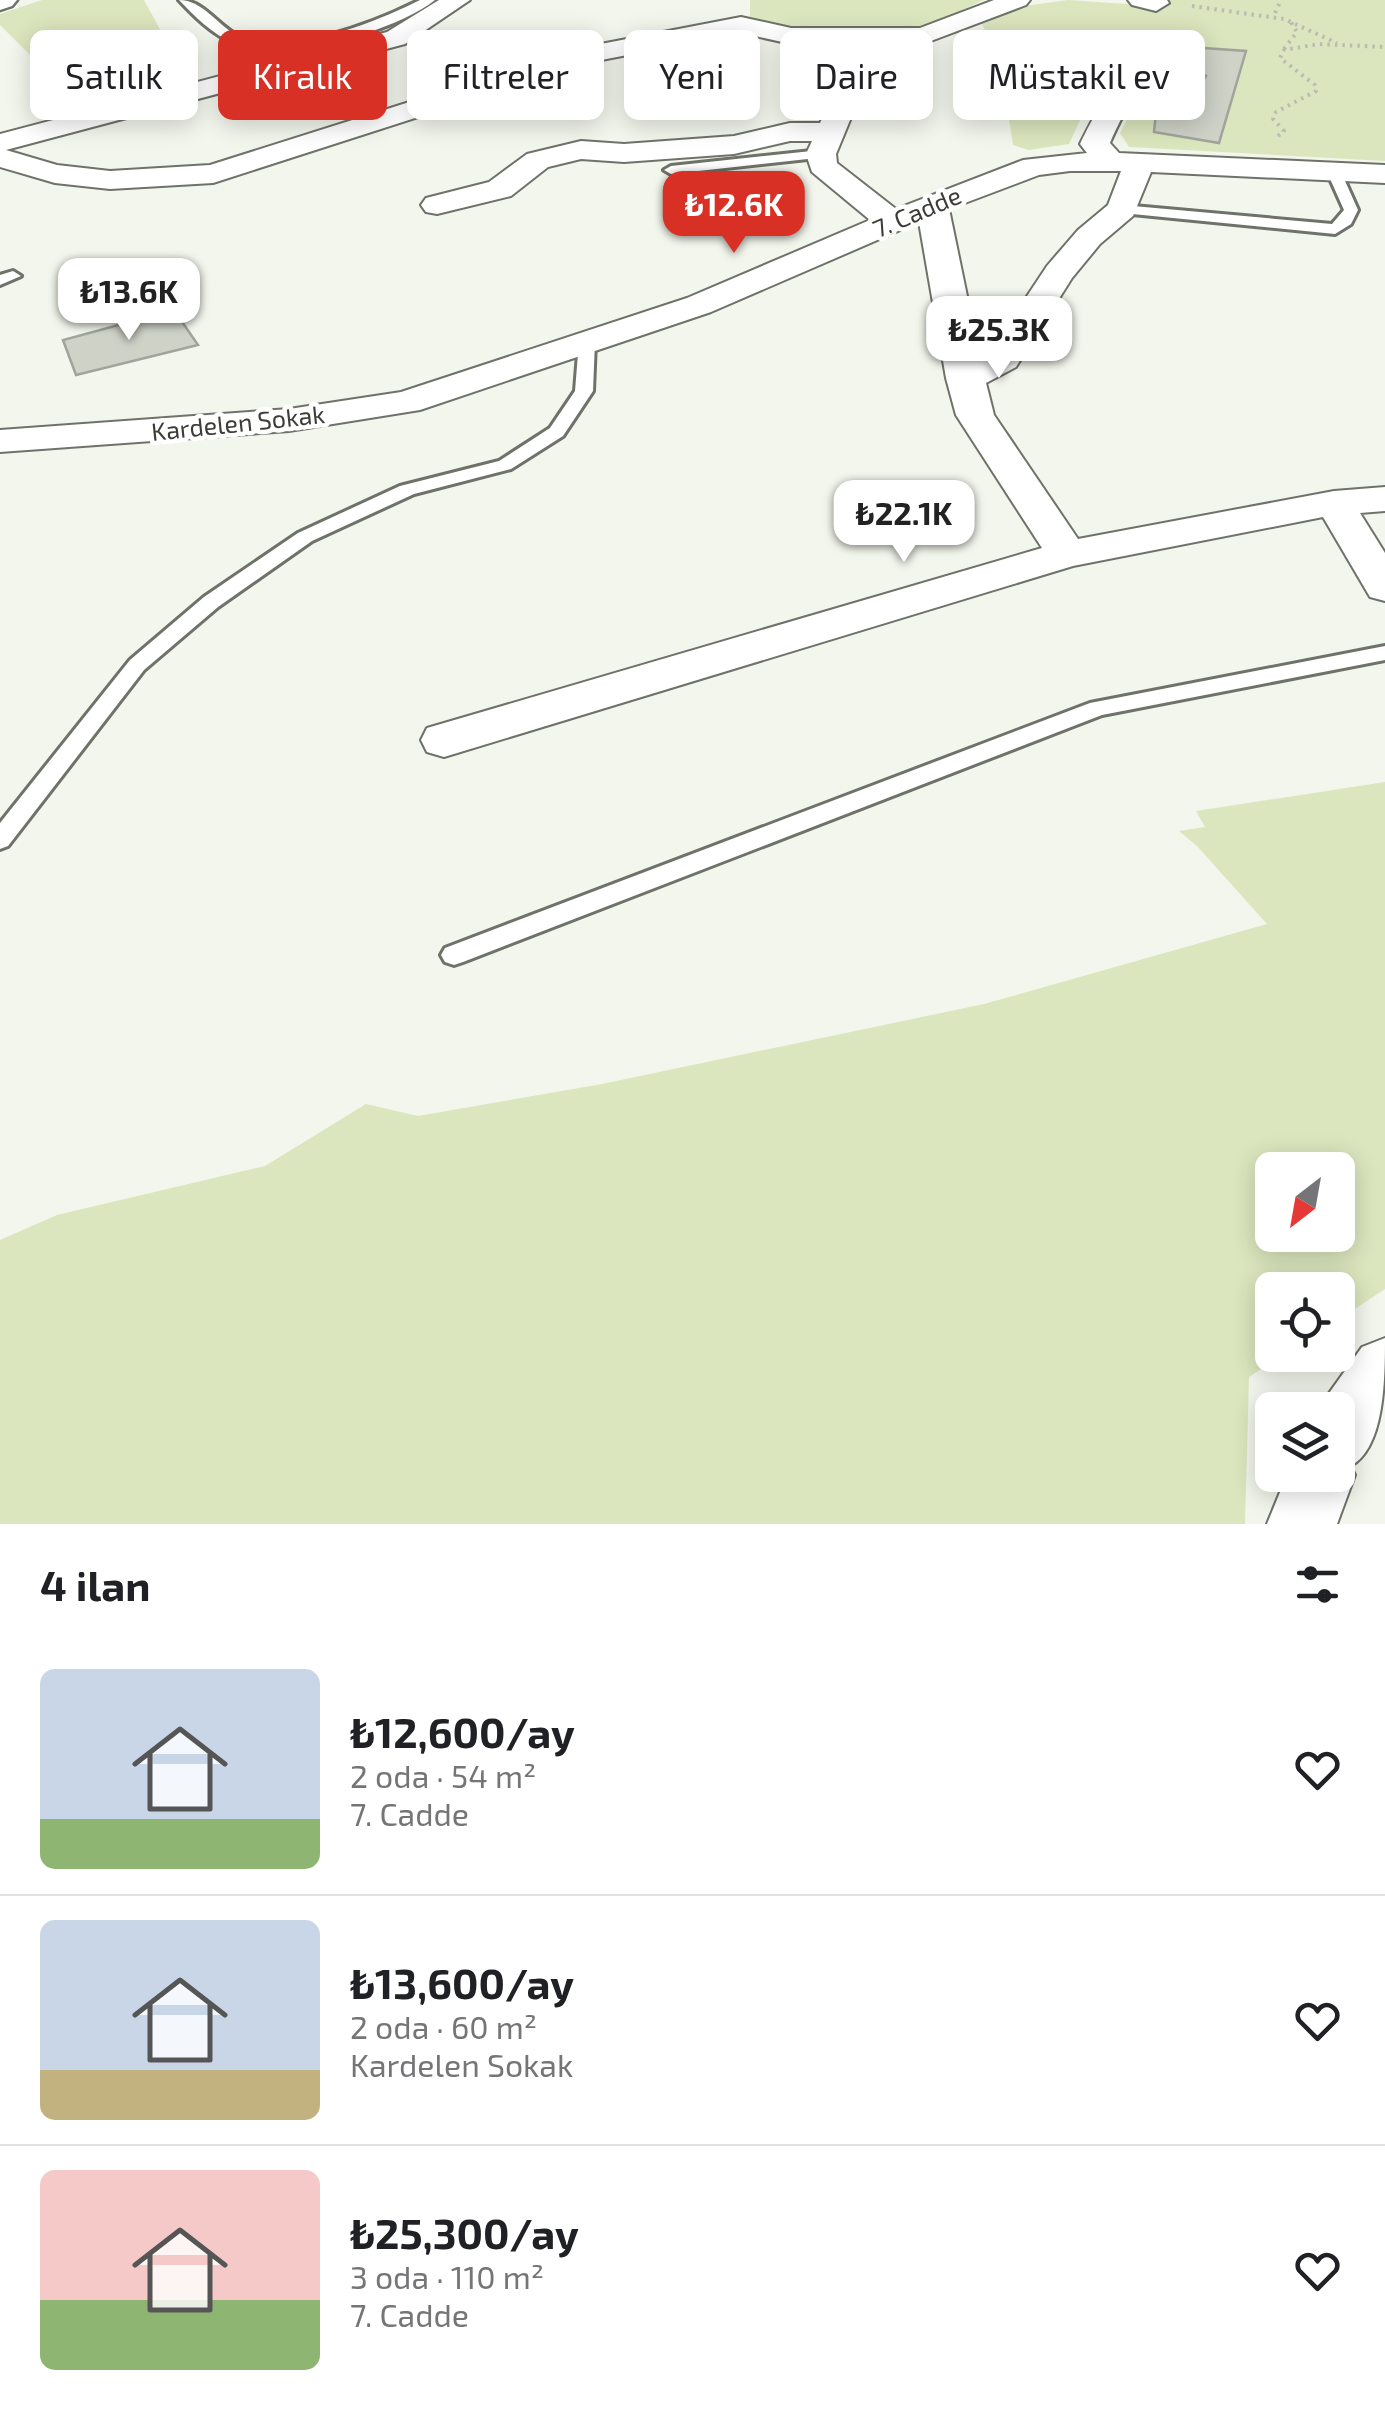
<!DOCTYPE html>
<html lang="tr">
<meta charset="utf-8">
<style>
body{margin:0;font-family:"Exo 2",sans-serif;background:#f6f6f6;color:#202124;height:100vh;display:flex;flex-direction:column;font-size:38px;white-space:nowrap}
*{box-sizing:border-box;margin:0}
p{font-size:32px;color:#757577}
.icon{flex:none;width:55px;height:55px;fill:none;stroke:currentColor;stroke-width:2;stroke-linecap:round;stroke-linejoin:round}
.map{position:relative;height:1524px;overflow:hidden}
.drawer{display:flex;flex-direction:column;background:#fff;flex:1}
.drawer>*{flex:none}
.top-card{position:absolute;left:30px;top:30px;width:1325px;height:90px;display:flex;gap:20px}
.needle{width:65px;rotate:211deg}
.tools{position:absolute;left:1255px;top:1152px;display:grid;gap:20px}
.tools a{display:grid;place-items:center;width:100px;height:100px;border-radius:15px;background:#fff;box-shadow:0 5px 25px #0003;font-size:50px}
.price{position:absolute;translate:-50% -85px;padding:0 22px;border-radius:20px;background:#fff;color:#222;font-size:32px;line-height:65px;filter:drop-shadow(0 2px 5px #0008)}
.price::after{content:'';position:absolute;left:50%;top:60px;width:30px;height:22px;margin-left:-15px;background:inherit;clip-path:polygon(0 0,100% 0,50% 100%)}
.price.active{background:#d93025;color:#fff}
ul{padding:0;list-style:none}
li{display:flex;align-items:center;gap:30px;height:250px;padding:0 40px}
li+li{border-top:2px solid #e0e0e0}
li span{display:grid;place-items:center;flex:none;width:280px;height:200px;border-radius:15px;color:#555}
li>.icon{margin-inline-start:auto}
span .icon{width:120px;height:120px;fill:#fffc;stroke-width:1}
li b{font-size:42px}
h2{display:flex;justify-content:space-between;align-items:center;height:120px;padding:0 40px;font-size:42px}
.chip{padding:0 35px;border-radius:15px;background:#fff;box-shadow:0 5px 25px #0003;font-size:35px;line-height:90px}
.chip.active{background:#d93025;color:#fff}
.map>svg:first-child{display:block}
.green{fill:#dbe6be;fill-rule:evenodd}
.building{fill:#cfd2c7;stroke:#a1a49a;stroke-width:2.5}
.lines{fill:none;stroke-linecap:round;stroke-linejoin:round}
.service-casing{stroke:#6f7269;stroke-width:6}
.minor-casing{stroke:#6f7269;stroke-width:4}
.secondary-casing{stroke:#6f7269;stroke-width:5}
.path{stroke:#babcb4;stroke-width:4;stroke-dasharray:2.5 5;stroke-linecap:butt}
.service{fill:#fff;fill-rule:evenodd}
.minor{fill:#fff;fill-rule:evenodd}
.secondary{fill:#fff;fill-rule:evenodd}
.labels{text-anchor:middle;stroke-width:9;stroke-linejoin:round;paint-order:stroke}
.far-street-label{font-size:25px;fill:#3c3d39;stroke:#fff}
</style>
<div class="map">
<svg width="1385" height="1524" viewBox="0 0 1385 1524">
<rect width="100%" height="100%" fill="#f3f6ec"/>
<!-- green -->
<g class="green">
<polygon points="42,0 144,0 176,59 60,85 0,25 0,14"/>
<path d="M750 0H984C962 9 935 25 912 29 874 35 783 33 750 17Z"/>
<polygon points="1068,0 1155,6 1156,0 1385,0 1385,161 1129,147 1120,133 1140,94 1152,89 1210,91 1207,71 1108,63 1112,76 1100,77 1069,144 1029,150 1013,145 1000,61 982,24 1024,6"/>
<path d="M1385 782V1289L1338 1320V1290H1272V1355H1283L1249 1377 1245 1524H0V1240L57 1215 265 1166 366 1104 418 1116 602 1084 984 1004 1267 924 1197 846 1179 831 1205 827 1196 811ZM1272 1170H1338V1235H1272Z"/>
</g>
<!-- building -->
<g class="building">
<polygon points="1131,36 1188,42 1189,47 1246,51 1219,143 1154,132 1158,93 1199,87 1206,76 1188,65 1151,68"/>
<polygon points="174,310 198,345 76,375 63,340"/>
</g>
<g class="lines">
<defs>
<g id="service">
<path d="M179 0C203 0 217 25 238 36 284 59 377 22 420 0H435C395 32 283 63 234 43 213 35 194 16 179 0Z"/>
<polygon points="821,150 828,154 826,157 671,174 664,170 671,166"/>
<polygon points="1334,168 1341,172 1358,210 1351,224 1335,234 1122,213 1115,209 1122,205 1332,224 1344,210 1327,172"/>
<polygon points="13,271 21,276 0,285 0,275"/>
<polygon points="587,336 595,341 593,391 563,436 511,469 414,494 312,541 218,607 144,670 8,846 0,849 0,823 130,660 204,597 298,533 400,486 499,461 550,428 575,391 579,341"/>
<polygon points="1385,646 1385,660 1102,715 463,962 454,965 445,962 441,955 445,948 1090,703"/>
</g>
<g id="minor">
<polygon points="439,0 470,0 405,44 6,150 57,165 110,171 210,165 580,48 741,17 791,28 920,28 994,0 1030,0 1026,5 923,44 791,44 741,33 586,63 213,183 110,189 55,183 0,167 0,134 387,32"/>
<polygon points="1128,0 1167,0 1169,3 1156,11 1132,5"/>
<path d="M1188 69 1202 77 1198 83C1136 98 1141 74 1110 143L1119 153 1385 165V183L1151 172 1133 216 1100 244 1072 278 1016 367 986 383 994 415 1078 539 1334 491 1385 487V511L1360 513 1385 553V601L1370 597 1323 517 1073 566 444 757 427 752 421 740 427 728 1042 548 956 415 946 378 919 222 711 312 420 410 289 431 0 452V430L289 409 401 392 687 298 870 220 812 172 806 154 812 141H790L734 154 624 162 581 159 548 167 511 196 437 214 426 212 421 205 426 198 489 182 527 154 581 141 624 144 734 136 790 123H820L838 85 848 83 862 91 836 154 837 163 896 209 1023 160 1087 153 1080 144C1109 85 1121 70 1188 69ZM1070 171H1121L1108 205 1078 230 1047 266 990 352 980 359 949 209 1039 175Z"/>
<path d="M1385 1338C1385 1378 1385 1447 1351 1466L1355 1475 1337 1524H1267L1287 1475H1338V1410H1317L1362 1347Z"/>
</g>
<polygon id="secondary" points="0,0 17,0 12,6 0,10"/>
</defs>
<!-- service casing -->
<use href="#service" class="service-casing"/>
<!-- minor casing -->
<use href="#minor" class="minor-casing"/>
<!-- secondary casing -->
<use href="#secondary" class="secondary-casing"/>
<!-- path -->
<g class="path">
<polyline points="1192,6 1284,19 1337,43"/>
<polyline points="1275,13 1281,0"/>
<polyline points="1284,49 1297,32 1289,19"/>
<polyline points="1278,136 1284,131 1273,119 1276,112 1316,91 1315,85 1280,58 1284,50 1319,44 1385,47"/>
</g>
<!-- service -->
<use href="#service" class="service"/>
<!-- minor -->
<use href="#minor" class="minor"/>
<!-- secondary -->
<use href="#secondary" class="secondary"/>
</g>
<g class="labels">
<!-- far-street labels -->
<g class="far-street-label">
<text transform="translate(917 212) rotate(-23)" y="9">7. Cadde</text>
<text transform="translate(238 423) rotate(-6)" y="9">Kardelen Sokak</text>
</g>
</g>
</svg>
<div class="tools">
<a><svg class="needle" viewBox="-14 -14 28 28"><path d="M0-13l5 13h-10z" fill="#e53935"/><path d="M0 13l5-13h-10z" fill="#757577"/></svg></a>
<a><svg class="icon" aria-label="locate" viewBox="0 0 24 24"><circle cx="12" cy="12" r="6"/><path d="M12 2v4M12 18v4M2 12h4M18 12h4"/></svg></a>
<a><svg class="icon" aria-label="layers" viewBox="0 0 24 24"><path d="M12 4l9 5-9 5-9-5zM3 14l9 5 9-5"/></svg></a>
</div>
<b class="price active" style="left:734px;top:256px">₺12.6K</b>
<b class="price" style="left:129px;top:343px">₺13.6K</b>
<b class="price" style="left:999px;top:381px">₺25.3K</b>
<b class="price" style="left:904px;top:565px">₺22.1K</b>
<div class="top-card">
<a class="chip">Satılık</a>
<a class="chip active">Kiralık</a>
<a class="chip">Filtreler</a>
<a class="chip">Yeni</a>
<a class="chip">Daire</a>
<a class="chip">Müstakil ev</a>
</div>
</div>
<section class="drawer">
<h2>4 ilan<svg class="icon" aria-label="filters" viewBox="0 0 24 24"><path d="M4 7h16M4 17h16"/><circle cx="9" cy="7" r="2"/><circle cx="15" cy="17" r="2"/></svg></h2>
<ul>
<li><span style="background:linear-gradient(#c9d6e8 75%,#8fb573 0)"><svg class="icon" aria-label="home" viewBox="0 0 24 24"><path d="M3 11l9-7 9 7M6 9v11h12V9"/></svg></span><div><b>₺12,600/ay</b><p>2 oda · 54 m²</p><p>7. Cadde</p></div><svg class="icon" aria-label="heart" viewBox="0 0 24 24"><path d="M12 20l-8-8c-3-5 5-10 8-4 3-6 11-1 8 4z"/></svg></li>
<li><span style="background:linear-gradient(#c9d6e8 75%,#c2b280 0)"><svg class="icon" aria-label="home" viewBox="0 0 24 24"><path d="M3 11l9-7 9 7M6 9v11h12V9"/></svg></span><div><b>₺13,600/ay</b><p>2 oda · 60 m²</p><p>Kardelen Sokak</p></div><svg class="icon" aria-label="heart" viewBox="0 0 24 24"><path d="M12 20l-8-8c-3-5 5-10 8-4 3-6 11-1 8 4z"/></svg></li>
<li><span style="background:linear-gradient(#f6c9c9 65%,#8fb573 0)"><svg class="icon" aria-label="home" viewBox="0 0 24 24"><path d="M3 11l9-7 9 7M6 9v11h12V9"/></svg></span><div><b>₺25,300/ay</b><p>3 oda · 110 m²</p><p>7. Cadde</p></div><svg class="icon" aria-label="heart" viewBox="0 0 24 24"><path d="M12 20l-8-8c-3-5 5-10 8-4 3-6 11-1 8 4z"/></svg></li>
</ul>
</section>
